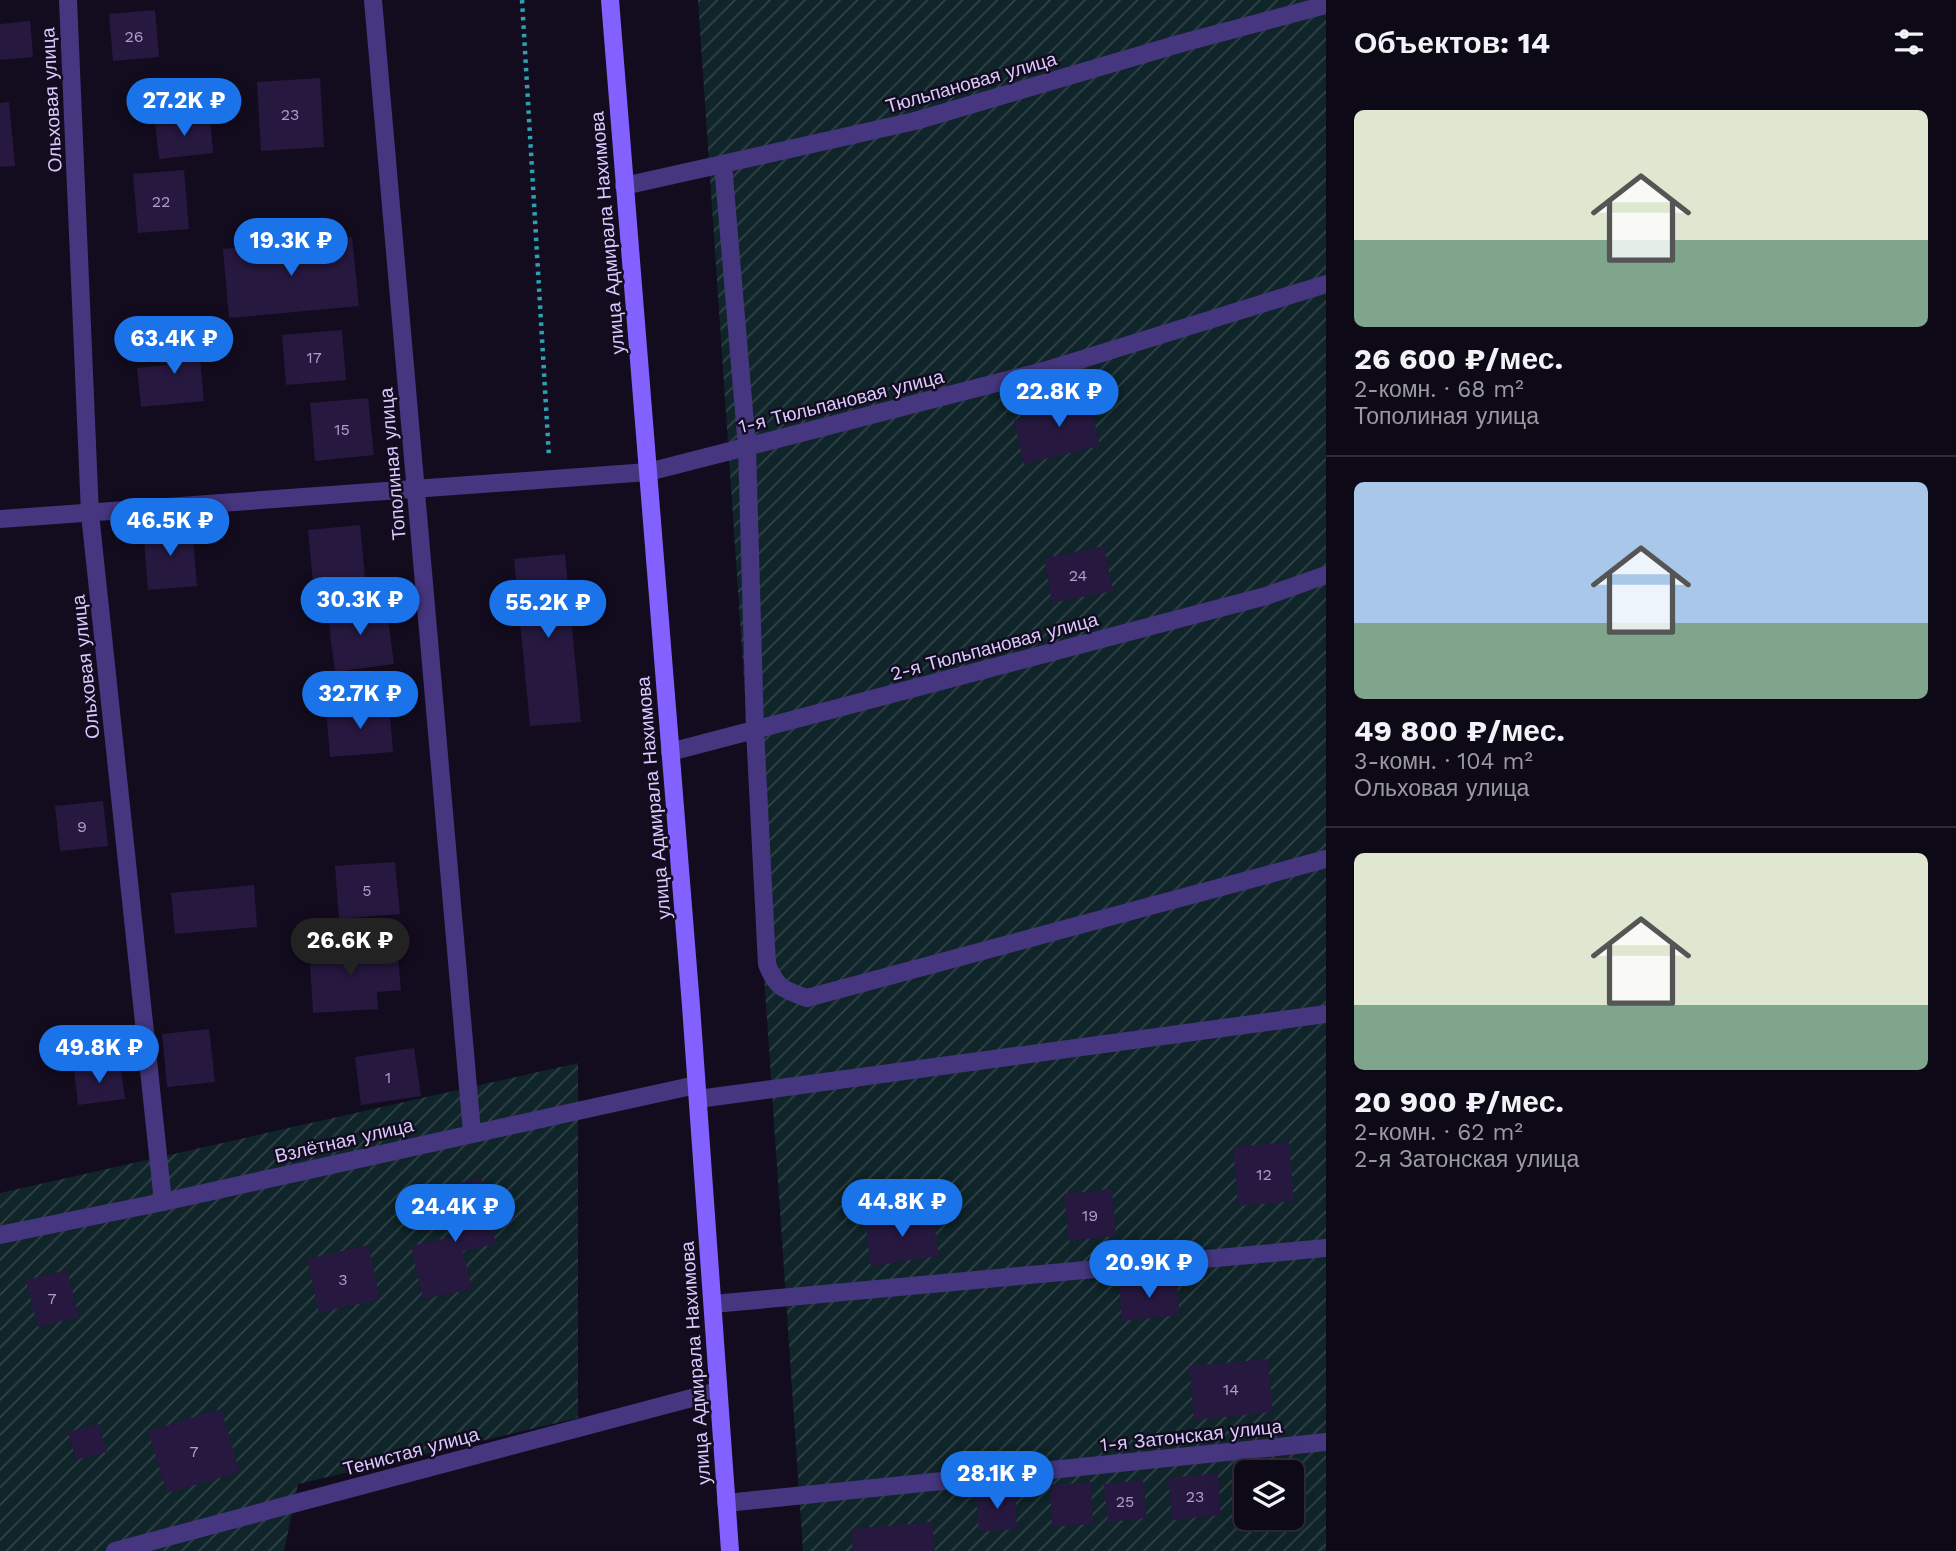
<!DOCTYPE html>
<html lang="ru">
<meta charset="utf-8">
<style>
body{margin:0;font-family:"Work Sans",sans-serif;background:#1c1724;color:#f1f3f6;height:100vh;display:flex;flex-direction:column;font-size:26px;white-space:nowrap}
*{box-sizing:border-box;margin:0}
p{font-size:23px;color:#9b9aa1}
.icon{flex:none;width:38px;height:38px;fill:none;stroke:currentColor;stroke-width:2;stroke-linecap:round;stroke-linejoin:round}
.map{position:relative;flex:1;overflow:hidden}
.side{display:flex;flex-direction:column;background:#0e0917;width:630px}
.side>*{flex:none}
.controls{position:absolute;left:1234px;top:1460px;display:grid;gap:14px}
.controls a{display:grid;place-items:center;width:70px;height:70px;border-radius:10px;background:#0e0917;box-shadow:0 7px 28px #0002,0 0 0 2px #2e2a36;font-size:35px}
.price{position:absolute;translate:-50% -60px;padding:0 16px;border-radius:24px;background:#1a73e8;color:#fff;font-size:23px;line-height:46px;filter:drop-shadow(0 2px 4px #0008)}
.price::after{content:'';position:absolute;left:50%;top:42px;width:21px;height:16px;margin-left:-10px;background:inherit;clip-path:polygon(0 0,100% 0,50% 100%)}
.price.active{background:#222;color:#fff}
ul{padding:0;list-style:none}
li{display:grid;align-content:center;gap:14px;height:371px;padding:0 28px}
li+li{border-top:2px solid #2e2a36}
li span{display:grid;place-items:center;height:217px;border-radius:10px;color:#555}
li>.icon{margin-inline-start:auto}
span .icon{width:126px;height:126px;fill:#fffc;stroke-width:1}
li b{font-size:30px}
h2{display:flex;justify-content:space-between;align-items:center;height:84px;padding:0 28px;font-size:30px}
main{display:flex;flex:1;min-height:0}
.map>svg:first-child{display:block}
.garden{fill:url(#garden-furrows);fill-rule:evenodd}
.building{fill:#271840}
.lines{fill:none;stroke-linecap:round;stroke-linejoin:round}
.path{stroke:#2ba1b2;stroke-width:4.5;stroke-dasharray:3.5 5;stroke-linecap:butt}
.street{stroke:#46367f;stroke-width:18}
.secondary{stroke:#8261ff;stroke-width:18}
.labels{text-anchor:middle;stroke-width:5;stroke-linejoin:round;paint-order:stroke}
.number-label{font-size:16px;fill:#ad9ecf}
.street-label{font-size:19px;fill:#dacaff;stroke:#130c1f}
</style>
<main>
<div class="map">
<svg width="1326" height="1551" viewBox="0 0 1326 1551">
<defs>
<pattern id="garden-furrows" width="10" height="10" patternUnits="userSpaceOnUse" patternTransform="scale(1.75)"><rect width="10" height="10" fill="#0f2529"/><path d="M-1 1l2-2M0 10L10 0M9 11l2-2" fill="none" stroke="#314349"/></pattern>
</defs>
<rect width="100%" height="100%" fill="#130c1f"/>
<!-- garden -->
<g class="garden">
<path d="M698 0H1326V1551H803ZM1246 1472H1292V1517H1246Z"/>
<polygon points="578,1063 578,1418 298,1484 284,1551 0,1551 0,1193"/>
</g>
<!-- building -->
<g class="building">
<polygon points="155,10 159,57 113,61 109,14"/>
<polygon points="30,21 33,57 0,60 0,24"/>
<polygon points="320,78 324,147 261,151 257,82"/>
<polygon points="9,102 15,166 0,167 0,103"/>
<polygon points="210,118 213,153 159,159 155,123"/>
<polygon points="184,170 189,229 138,233 133,174"/>
<polygon points="352,237 359,306 229,318 223,249"/>
<polygon points="342,330 346,380 286,385 282,335"/>
<polygon points="198,337 204,401 141,407 137,368 166,365 164,340"/>
<polygon points="1086,387 1100,446 1024,464 1014,420 1055,410 1059,393"/>
<polygon points="368,398 374,455 315,461 310,403"/>
<polygon points="192,525 197,586 148,590 143,529"/>
<polygon points="360,525 365,577 313,582 308,530"/>
<polygon points="1104,546 1113,591 1052,603 1044,558"/>
<polygon points="565,554 581,722 530,726 514,559"/>
<polygon points="386,602 394,664 335,672 327,609"/>
<polygon points="389,705 393,752 330,757 326,710"/>
<polygon points="103,801 108,846 60,851 55,806"/>
<polygon points="395,862 400,914 339,919 335,866"/>
<polygon points="254,885 257,927 175,934 171,893"/>
<polygon points="363,942 365,958 398,956 401,990 377,992 378,1009 313,1013 309,946"/>
<polygon points="209,1029 215,1082 167,1087 162,1034"/>
<polygon points="414,1048 421,1096 361,1105 355,1057"/>
<polygon points="120,1064 125,1099 78,1105 74,1071"/>
<polygon points="1289,1142 1294,1201 1238,1206 1233,1147"/>
<polygon points="481,1178 496,1244 463,1251 472,1289 423,1299 411,1246 460,1235 449,1185"/>
<polygon points="1112,1189 1116,1236 1069,1241 1064,1194"/>
<polygon points="932,1212 939,1256 871,1266 865,1222"/>
<polygon points="368,1245 380,1299 319,1313 307,1259"/>
<polygon points="67,1270 79,1317 38,1327 26,1280"/>
<polygon points="1176,1279 1180,1315 1122,1321 1119,1285"/>
<polygon points="1268,1359 1273,1412 1194,1420 1189,1366"/>
<polygon points="221,1409 240,1472 167,1493 148,1431"/>
<polygon points="99,1424 107,1452 76,1460 68,1432"/>
<polygon points="1218,1473 1221,1515 1172,1520 1168,1478"/>
<polygon points="1143,1480 1147,1518 1108,1522 1104,1484"/>
<polygon points="1091,1482 1093,1524 1052,1527 1050,1485"/>
<polygon points="1015,1490 1017,1529 979,1532 976,1493"/>
<polygon points="932,1522 935,1551 853,1551 851,1529"/>
</g>
<g class="lines">
<!-- path -->
<polyline class="path" points="522,0 549,457"/>
<!-- street -->
<g class="street">
<polyline points="68,0 90,514 163,1202"/>
<polyline points="373,0 472,1133"/>
<path d="M723 164 747 447 755 730 767 964C776 988 784 990 807 998L1326 859"/>
<polyline points="624,186 915,121 1182,43 1326,5"/>
<polyline points="0,519 648,472 1047,370 1326,284"/>
<polyline points="670,752 1266,596 1326,575"/>
<polyline points="698,1099 1326,1014"/>
<polyline points="0,1235 163,1202 696,1085"/>
<polyline points="713,1304 1326,1248"/>
<polyline points="726,1503 1326,1442"/>
<polyline points="115,1551 718,1391"/>
</g>
<!-- secondary -->
<polyline class="secondary" points="610,0 691,1006 730,1551"/>
</g>
<g class="labels">
<!-- number labels -->
<g class="number-label">
<text x="134" y="42">26</text>
<text x="290" y="120">23</text>
<text x="161" y="207">22</text>
<text x="314" y="363">17</text>
<text x="342" y="435">15</text>
<text x="1078" y="581">24</text>
<text x="82" y="832">9</text>
<text x="367" y="896">5</text>
<text x="388" y="1083">1</text>
<text x="1264" y="1180">12</text>
<text x="1090" y="1221">19</text>
<text x="343" y="1285">3</text>
<text x="52" y="1304">7</text>
<text x="1231" y="1395">14</text>
<text x="194" y="1457">7</text>
<text x="1195" y="1502">23</text>
<text x="1125" y="1507">25</text>
</g>
<!-- street labels -->
<g class="street-label">
<text transform="translate(971 82) rotate(-16)" y="7">Тюльпановая улица</text>
<text transform="translate(51 100) rotate(-93)" y="7">Ольховая улица</text>
<text transform="translate(607 233) rotate(-95)" y="7">улица Адмирала Нахимова</text>
<text transform="translate(841 401) rotate(-14)" y="7">1-я Тюльпановая улица</text>
<text transform="translate(392 464) rotate(-95)" y="7">Тополиная улица</text>
<text transform="translate(994 646) rotate(-15)" y="7">2-я Тюльпановая улица</text>
<text transform="translate(85 667) rotate(-96)" y="7">Ольховая улица</text>
<text transform="translate(653 798) rotate(-95)" y="7">улица Адмирала Нахимова</text>
<text transform="translate(344 1140) rotate(-13)" y="7">Взлётная улица</text>
<text transform="translate(695 1363) rotate(-94)" y="7">улица Адмирала Нахимова</text>
<text transform="translate(1191 1435) rotate(-6)" y="7">1-я Затонская улица</text>
<text transform="translate(411 1451) rotate(-15)" y="7">Тенистая улица</text>
</g>
</g>
</svg>
<div class="controls">
<a><svg class="icon" aria-label="layers" viewBox="0 0 24 24"><path d="M12 4l9 5-9 5-9-5zM3 14l9 5 9-5"/></svg></a>
</div>
<b class="price" style="left:184px;top:138px">27.2K ₽</b>
<b class="price" style="left:291px;top:278px">19.3K ₽</b>
<b class="price" style="left:174px;top:376px">63.4K ₽</b>
<b class="price" style="left:1059px;top:429px">22.8K ₽</b>
<b class="price" style="left:170px;top:558px">46.5K ₽</b>
<b class="price" style="left:360px;top:637px">30.3K ₽</b>
<b class="price" style="left:548px;top:640px">55.2K ₽</b>
<b class="price" style="left:360px;top:731px">32.7K ₽</b>
<b class="price active" style="left:350px;top:978px">26.6K ₽</b>
<b class="price" style="left:99px;top:1085px">49.8K ₽</b>
<b class="price" style="left:902px;top:1239px">44.8K ₽</b>
<b class="price" style="left:455px;top:1244px">24.4K ₽</b>
<b class="price" style="left:1149px;top:1300px">20.9K ₽</b>
<b class="price" style="left:997px;top:1511px">28.1K ₽</b>
</div>
<section class="side">
<h2>Объектов: 14<svg class="icon" aria-label="filters" viewBox="0 0 24 24"><path d="M4 7h16M4 17h16"/><circle cx="9" cy="7" r="2"/><circle cx="15" cy="17" r="2"/></svg></h2>
<ul>
<li><span style="background:linear-gradient(#dfe7d0 60%,#7fa58c 0)"><svg class="icon" aria-label="home" viewBox="0 0 24 24"><path d="M3 11l9-7 9 7M6 9v11h12V9"/></svg></span><div><b>26 600 ₽/мес.</b><p>2-комн. · 68 m²</p><p>Тополиная улица</p></div></li>
<li><span style="background:linear-gradient(#a9c7e8 65%,#7fa58c 0)"><svg class="icon" aria-label="home" viewBox="0 0 24 24"><path d="M3 11l9-7 9 7M6 9v11h12V9"/></svg></span><div><b>49 800 ₽/мес.</b><p>3-комн. · 104 m²</p><p>Ольховая улица</p></div></li>
<li><span style="background:linear-gradient(#dfe7d0 70%,#7fa58c 0)"><svg class="icon" aria-label="home" viewBox="0 0 24 24"><path d="M3 11l9-7 9 7M6 9v11h12V9"/></svg></span><div><b>20 900 ₽/мес.</b><p>2-комн. · 62 m²</p><p>2-я Затонская улица</p></div></li>
</ul>
</section>
</main>
